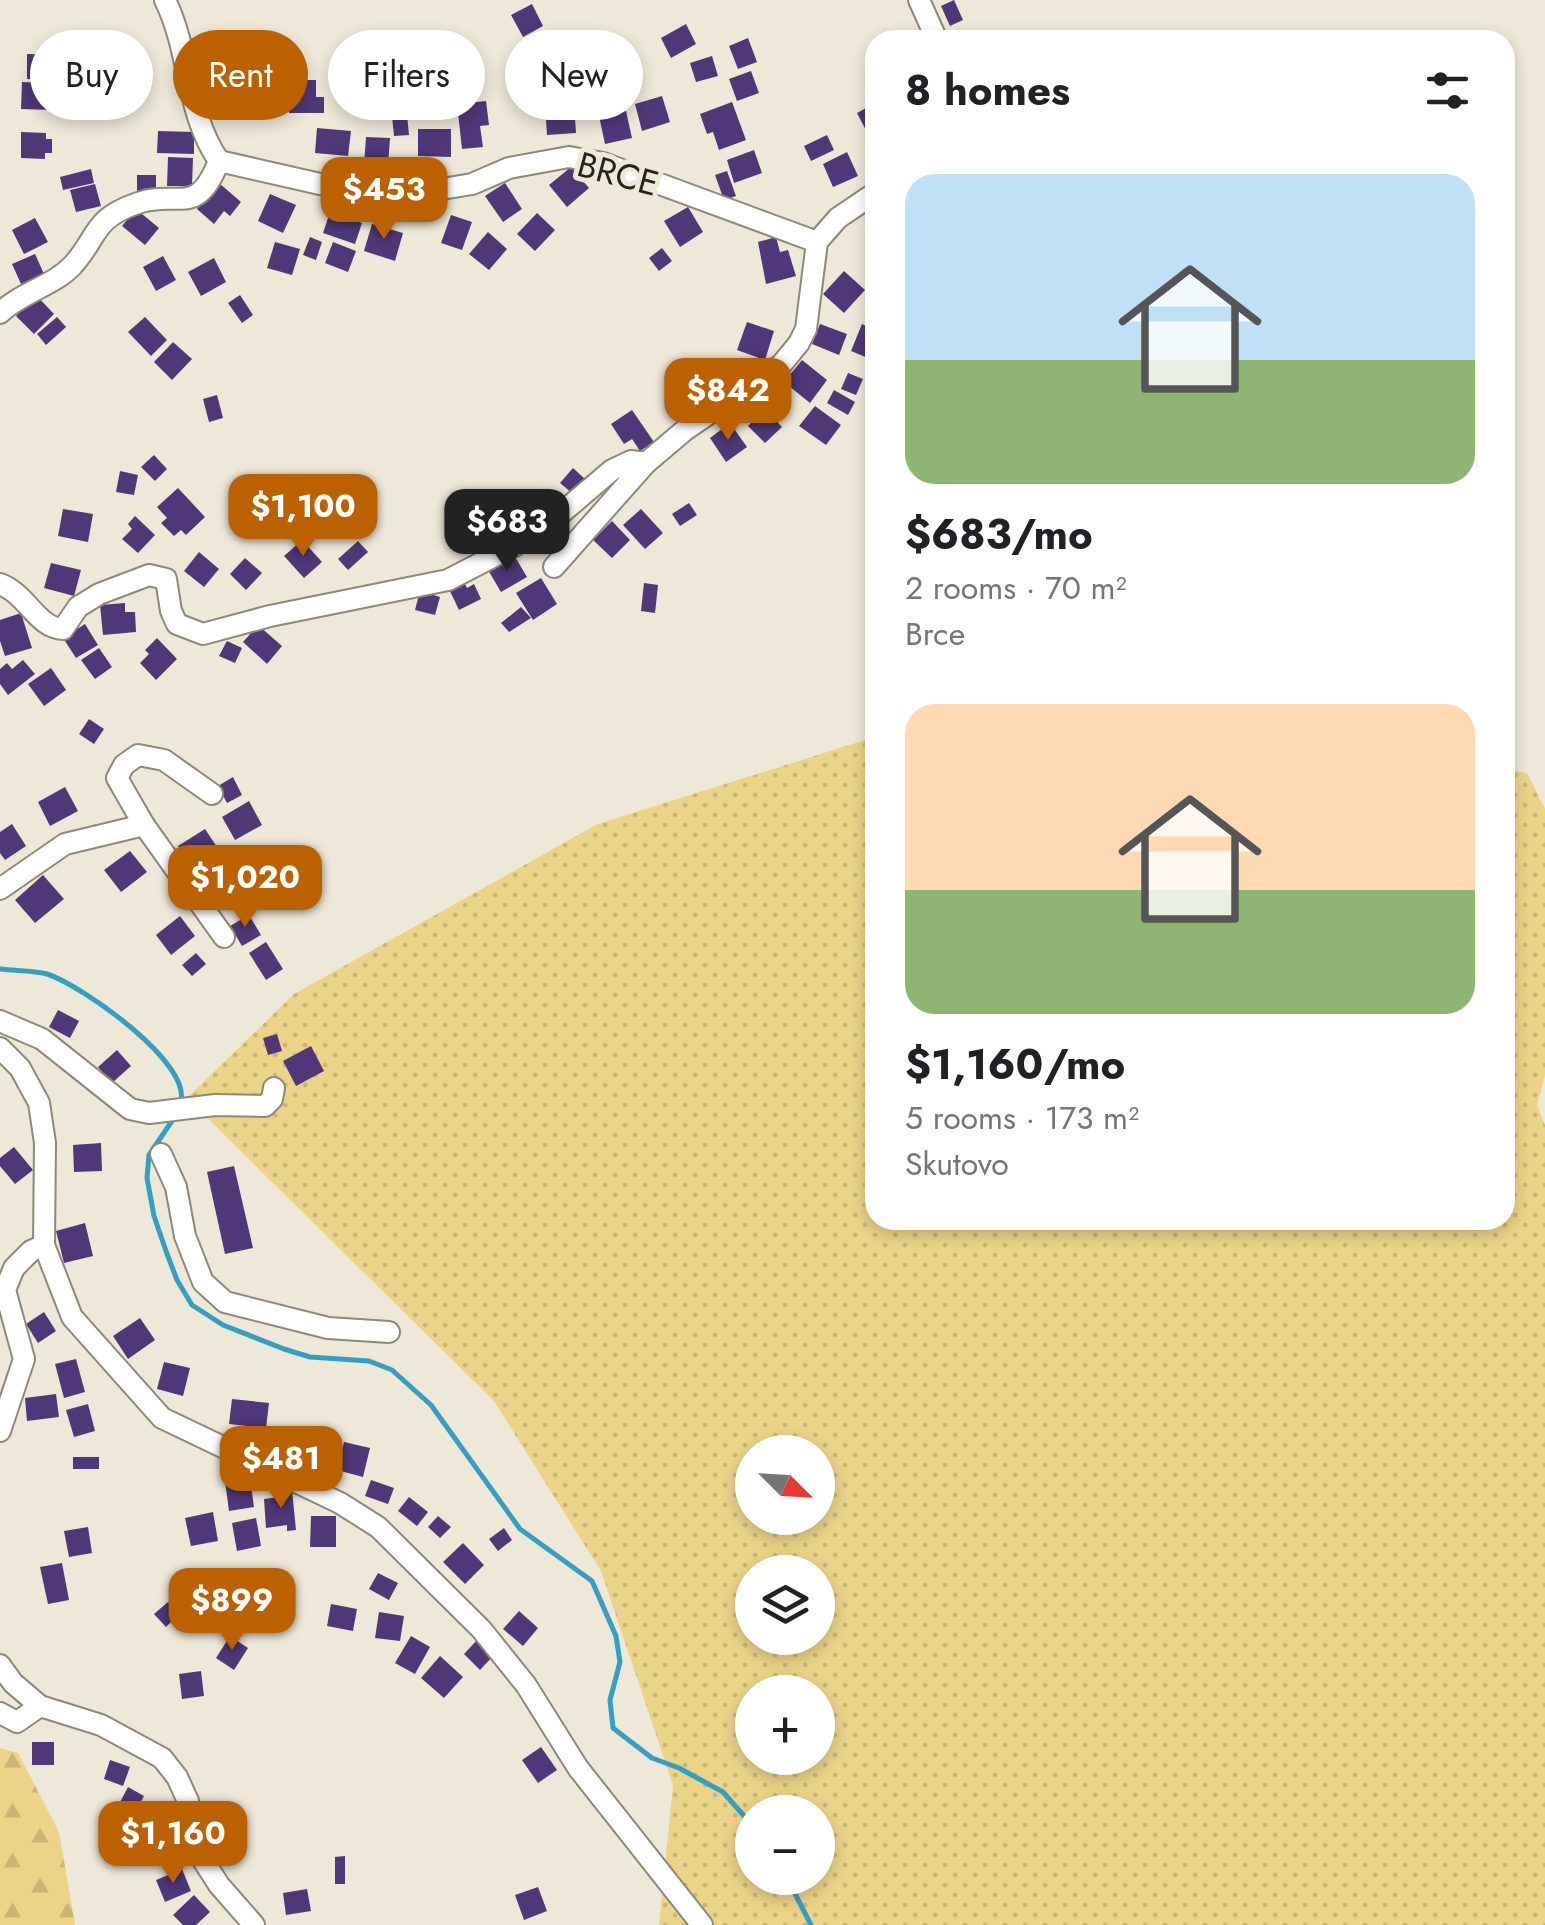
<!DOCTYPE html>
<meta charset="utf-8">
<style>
body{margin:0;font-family:Jost,sans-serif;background:#f6f6f6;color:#202124;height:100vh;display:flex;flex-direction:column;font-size:38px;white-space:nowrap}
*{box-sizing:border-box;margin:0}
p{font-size:32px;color:#757577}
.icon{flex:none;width:55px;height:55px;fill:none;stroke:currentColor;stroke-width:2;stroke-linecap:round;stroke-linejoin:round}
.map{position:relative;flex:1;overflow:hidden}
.side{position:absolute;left:865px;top:30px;width:650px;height:1200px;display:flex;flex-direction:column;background:#fff;border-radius:30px;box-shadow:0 5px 15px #0003}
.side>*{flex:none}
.top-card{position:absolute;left:30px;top:30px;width:685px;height:90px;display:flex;gap:20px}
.needle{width:65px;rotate:114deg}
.buttons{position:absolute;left:735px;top:1435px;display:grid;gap:20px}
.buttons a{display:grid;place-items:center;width:100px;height:100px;border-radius:50%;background:#fff;box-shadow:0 5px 15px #0003;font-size:50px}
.price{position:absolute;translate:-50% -85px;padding:0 22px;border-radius:20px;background:#bb6100;color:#fff;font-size:32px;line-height:65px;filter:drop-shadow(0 2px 5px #0008)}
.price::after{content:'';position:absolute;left:50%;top:60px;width:30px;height:22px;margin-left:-15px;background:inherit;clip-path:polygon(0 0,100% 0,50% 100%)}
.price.on{background:#222;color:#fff}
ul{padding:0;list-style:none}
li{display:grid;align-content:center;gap:20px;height:530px;padding:0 40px}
li span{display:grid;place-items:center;height:310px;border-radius:30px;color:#555}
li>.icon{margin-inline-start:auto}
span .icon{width:180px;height:180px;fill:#fffc;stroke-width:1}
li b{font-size:42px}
h2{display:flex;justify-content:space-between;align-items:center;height:120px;padding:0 40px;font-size:42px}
.pill{padding:0 35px;border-radius:45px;background:#fff;box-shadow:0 5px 15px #0003;font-size:35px;line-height:90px}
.pill.on{background:#bb6100;color:#fff}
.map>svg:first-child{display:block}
.grass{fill:url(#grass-dots);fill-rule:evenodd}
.forest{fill:url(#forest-firs)}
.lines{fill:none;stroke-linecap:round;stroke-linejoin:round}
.stream{stroke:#359ec3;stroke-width:5}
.building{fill:#503778}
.minor-casing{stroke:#8d8879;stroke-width:24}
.minor{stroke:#fff;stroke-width:20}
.labels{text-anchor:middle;stroke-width:10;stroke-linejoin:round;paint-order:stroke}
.street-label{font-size:35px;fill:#25231d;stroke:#eee8d8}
</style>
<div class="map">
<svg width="1545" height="1925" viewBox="0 0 1545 1925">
<defs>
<pattern id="grass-dots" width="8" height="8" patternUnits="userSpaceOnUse" patternTransform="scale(2.5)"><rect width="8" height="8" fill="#ebd388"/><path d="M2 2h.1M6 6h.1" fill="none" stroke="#c9b575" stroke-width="1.8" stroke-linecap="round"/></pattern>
<pattern id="forest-firs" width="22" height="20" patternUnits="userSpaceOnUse" patternTransform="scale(2.5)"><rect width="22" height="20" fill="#ebd388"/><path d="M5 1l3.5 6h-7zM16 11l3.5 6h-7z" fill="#c9b575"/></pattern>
</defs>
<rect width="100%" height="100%" fill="#eee8d8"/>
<!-- grass -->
<path class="grass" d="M875 737V1220H1505V769L1527 773 1545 809V1075L1537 1105 1545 1125V1925H659L673 1785 601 1571 494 1401 187 1098 294 994 598 824ZM752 1452H818V1518H752ZM752 1572H818V1638H752ZM752 1692H818V1758H752ZM752 1812H818V1878H752Z"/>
<!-- forest -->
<polygon class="forest" points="0,1748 18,1753 59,1832 75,1925 0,1925"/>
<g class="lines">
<!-- stream -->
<g class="stream">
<path d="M0 969C15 971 33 970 47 974 81 985 196 1065 180 1104"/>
<polyline points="176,1115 149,1155 147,1178 154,1216 166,1251 177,1280 192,1305 223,1325 284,1349 310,1357 369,1361 392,1370 431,1405 520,1529 592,1581 616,1636 620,1662 610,1700 613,1728 652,1758 679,1768 723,1792 752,1825"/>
<polyline points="787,1878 811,1925"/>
</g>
</g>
<!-- building -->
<g class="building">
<polygon points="954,0 963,20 950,26 941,6"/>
<polygon points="532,4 543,26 523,37 511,15"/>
<polygon points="686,24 696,44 671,58 661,38"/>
<polygon points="369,38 379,76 359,82 349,43"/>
<polygon points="748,38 757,62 738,69 729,46"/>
<polygon points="602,40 608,63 582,70 576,47"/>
<polygon points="559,47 568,83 541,90 532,54"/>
<polygon points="27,54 56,55 55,80 27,79"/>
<polygon points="712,56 718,76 696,82 690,63"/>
<polygon points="751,71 759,93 737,101 729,79"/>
<polygon points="289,80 316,80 316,97 324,97 324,113 289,113"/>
<polygon points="22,82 53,83 52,110 21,109"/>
<polygon points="662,96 670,122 642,131 635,104"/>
<polygon points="486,101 489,125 480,126 483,147 462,149 457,104"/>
<polygon points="732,102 746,140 719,150 713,132 707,134 700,114"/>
<polygon points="574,103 576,133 547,135 545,105"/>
<polygon points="875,103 875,135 870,138 857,113"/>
<polygon points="626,111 632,138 605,144 599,116"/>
<polygon points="407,115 409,135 394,136 392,116"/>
<polygon points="317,128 351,131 348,156 315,153"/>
<polygon points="418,129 451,129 451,157 418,156"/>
<polygon points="158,131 194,132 194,154 157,153"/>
<polygon points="21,132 46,133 46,139 52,139 52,153 45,153 45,159 21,158"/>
<polygon points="827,135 834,150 811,161 804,146"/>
<polygon points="366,137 390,138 388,166 364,165"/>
<polygon points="754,150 762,173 734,183 727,160"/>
<polygon points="847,152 858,176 833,187 823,164"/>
<polygon points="168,157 193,158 192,186 167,186"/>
<polygon points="571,167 589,188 567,207 549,185"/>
<polygon points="91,169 94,183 63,190 60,177"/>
<polygon points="727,171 736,196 724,200 715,175"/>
<polygon points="137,175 156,175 156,193 137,194"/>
<polygon points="219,183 241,202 230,216 224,211 214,224 197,209"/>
<polygon points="505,183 522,209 503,222 485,196"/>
<polygon points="95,184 101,206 76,212 70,190"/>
<polygon points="270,194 296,205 283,233 258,221"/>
<polygon points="688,207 703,232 680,247 664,221"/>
<polygon points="136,209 159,228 145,245 122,226"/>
<polygon points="330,212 362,223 355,244 323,233"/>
<polygon points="537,213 555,230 535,251 517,234"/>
<polygon points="451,215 472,222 462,250 441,243"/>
<polygon points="35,218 48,242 24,254 12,230"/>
<polygon points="372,224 403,233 395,261 364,251"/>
<polygon points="488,232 507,249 489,270 469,254"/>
<polygon points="310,237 322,242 316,260 303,255"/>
<polygon points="776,237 780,252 788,250 796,276 766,284 758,242"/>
<polygon points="275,242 300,249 292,275 267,268"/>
<polygon points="333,242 356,251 348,272 325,263"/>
<polygon points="662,248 672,261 659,271 649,258"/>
<polygon points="35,254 44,274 21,284 12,264"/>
<polygon points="163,256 176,280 156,291 143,267"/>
<polygon points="214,258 226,282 201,296 188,272"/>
<polygon points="844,271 865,290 844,313 823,294"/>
<polygon points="36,295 54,314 34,334 16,316"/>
<polygon points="240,295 253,315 242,323 228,303"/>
<polygon points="57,317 66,327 46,345 37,334"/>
<polygon points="145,317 167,340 151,356 128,332"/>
<polygon points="747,322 774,331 765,360 737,350"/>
<polygon points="820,324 847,334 839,355 812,344"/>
<polygon points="862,324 875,330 875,361 851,351"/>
<polygon points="173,342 192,359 172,380 154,362"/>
<polygon points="802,360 827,380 810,403 784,382"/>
<polygon points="848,373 863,379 856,395 841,389"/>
<polygon points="834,390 855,402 848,415 827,403"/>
<polygon points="217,395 223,418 209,422 203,399"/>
<polygon points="815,406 841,425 826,445 799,426"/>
<polygon points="765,409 782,427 765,443 748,426"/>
<polygon points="632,410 654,442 640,451 632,439 624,444 611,424"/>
<polygon points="730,423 747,447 726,462 710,438"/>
<polygon points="154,455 167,469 155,481 141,467"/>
<polygon points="573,468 585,479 573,494 560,483"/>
<polygon points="120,471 138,475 134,495 116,492"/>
<polygon points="178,488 205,517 186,535 181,530 174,536 161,523 167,518 157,507"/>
<polygon points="529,503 542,520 525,532 512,515"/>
<polygon points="689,503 697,515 680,526 672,514"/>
<polygon points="63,509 93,514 88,542 58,536"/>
<polygon points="641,509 663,533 645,549 623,525"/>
<polygon points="135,516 155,535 138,553 122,539 132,529 128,524"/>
<polygon points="612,521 630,540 612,558 593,540"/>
<polygon points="302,540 322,562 304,578 284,556"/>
<polygon points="358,541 368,552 348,570 338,559"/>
<polygon points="199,552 219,569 204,587 184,571"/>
<polygon points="514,555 527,577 501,592 488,570"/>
<polygon points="245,558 262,573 246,590 230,574"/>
<polygon points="51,563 81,570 74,596 44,588"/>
<polygon points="541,578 557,604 533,620 516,593"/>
<polygon points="464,582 467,588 474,584 481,599 459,610 449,589"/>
<polygon points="644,583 658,585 655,613 641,611"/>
<polygon points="420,591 440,597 435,615 415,610"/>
<polygon points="125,603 125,612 135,612 136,632 103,635 100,605"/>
<polygon points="521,607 531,618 509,632 501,623"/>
<polygon points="21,613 32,648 5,656 0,641 0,620"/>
<polygon points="85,624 98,645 76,658 63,638"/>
<polygon points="258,625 282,646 267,664 243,642"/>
<polygon points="157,638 177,659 156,680 140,663 149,654 145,650"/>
<polygon points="227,641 242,648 235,663 219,656"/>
<polygon points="99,648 112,667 95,679 81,660"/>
<polygon points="23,660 35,674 8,695 0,684 0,669 7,663 12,669"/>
<polygon points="51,668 66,690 44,706 28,684"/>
<polygon points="89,719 104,729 94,744 79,734"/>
<polygon points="233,777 242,795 227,803 218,786"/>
<polygon points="65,787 78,811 50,826 38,802"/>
<polygon points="249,801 262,825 235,840 222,817"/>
<polygon points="12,824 26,846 5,860 0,853 0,832"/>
<polygon points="205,829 219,850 192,867 178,846"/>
<polygon points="130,851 147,872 121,892 104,870"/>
<polygon points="43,875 64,899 35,923 15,900"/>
<polygon points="227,875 238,894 222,904 211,885"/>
<polygon points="249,915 261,935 242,946 230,926"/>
<polygon points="180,916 195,936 171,955 156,935"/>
<polygon points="266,942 283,969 266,980 249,953"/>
<polygon points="196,953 206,964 192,976 182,965"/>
<polygon points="58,1010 79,1021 70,1038 49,1027"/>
<polygon points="277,1034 282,1051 268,1055 263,1038"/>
<polygon points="311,1046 324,1071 296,1086 283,1061"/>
<polygon points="117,1050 131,1066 112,1083 98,1067"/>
<polygon points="101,1143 102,1171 74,1172 73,1145"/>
<polygon points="14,1147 33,1170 15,1184 0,1166 0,1158"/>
<polygon points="234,1166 253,1248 225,1254 207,1172"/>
<polygon points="85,1223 93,1256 64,1263 56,1231"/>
<polygon points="44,1312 56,1331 38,1343 26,1324"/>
<polygon points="140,1318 155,1340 128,1359 113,1336"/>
<polygon points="76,1359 85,1392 64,1398 55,1364"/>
<polygon points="164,1362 190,1368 183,1396 157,1389"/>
<polygon points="56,1394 59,1417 27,1421 25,1398"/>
<polygon points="232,1399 269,1403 266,1428 229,1424"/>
<polygon points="88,1404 95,1431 74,1437 66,1410"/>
<polygon points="344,1442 370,1448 363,1477 337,1470"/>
<polygon points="275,1449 304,1461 300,1470 271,1458"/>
<rect x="73" y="1457" width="26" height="12"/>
<polygon points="250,1478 254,1507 229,1511 225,1481"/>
<polygon points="371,1480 394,1488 388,1504 365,1496"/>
<polygon points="292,1490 296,1530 287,1531 287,1525 266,1528 264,1499 279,1497 278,1492"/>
<polygon points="409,1497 428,1512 417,1526 398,1511"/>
<polygon points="213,1512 218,1541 191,1546 185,1518"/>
<polygon points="311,1516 336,1516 336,1547 310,1547"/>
<polygon points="438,1516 451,1527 440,1538 428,1527"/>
<polygon points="256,1518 261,1546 237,1551 232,1523"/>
<polygon points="88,1527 92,1553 69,1557 64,1531"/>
<polygon points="504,1528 512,1540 498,1551 489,1539"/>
<polygon points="463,1543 484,1565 465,1584 443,1562"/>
<polygon points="62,1563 69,1600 48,1604 40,1567"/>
<polygon points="378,1573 398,1583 389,1600 369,1589"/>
<polygon points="273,1588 283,1611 262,1620 252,1597"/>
<polygon points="168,1602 179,1614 166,1627 154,1614"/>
<polygon points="245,1604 258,1620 241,1634 228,1618"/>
<polygon points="331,1604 357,1609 353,1631 327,1626"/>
<polygon points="519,1611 538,1628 523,1646 503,1629"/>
<polygon points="379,1612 404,1616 400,1641 375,1638"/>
<polygon points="230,1636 248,1648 234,1670 216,1658"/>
<polygon points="411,1636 430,1647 415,1674 395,1663"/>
<polygon points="477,1640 493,1656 480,1670 464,1654"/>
<polygon points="440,1656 463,1677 444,1698 421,1678"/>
<polygon points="201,1671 204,1696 182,1699 179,1674"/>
<rect x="32" y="1742" width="22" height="23"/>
<polygon points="541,1747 557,1770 538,1783 522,1760"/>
<polygon points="110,1760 130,1767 123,1786 104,1779"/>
<polygon points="128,1787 144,1796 134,1815 118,1806"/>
<polygon points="345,1856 345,1884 335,1884 335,1857"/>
<polygon points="182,1869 191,1891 165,1902 156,1880"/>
<polygon points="538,1887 547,1911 524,1920 515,1895"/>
<polygon points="307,1889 311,1911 286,1915 283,1893"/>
<polygon points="194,1895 210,1912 196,1925 183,1925 173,1915"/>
</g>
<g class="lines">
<defs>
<g id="minor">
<path d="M165 0C191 53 185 111 219 161"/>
<polyline points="919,0 937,40"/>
<path d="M0 313C20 293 53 286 72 266 99 237 91 219 138 203 179 189 196 219 219 161L320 184 430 191 472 184 509 168 569 157 603 163 817 242"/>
<polyline points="554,567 646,463 685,430 781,365 799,343 806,329 817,242 838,218 875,193"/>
<path d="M0 584C27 594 37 628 63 629L78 607 99 594 149 575 166 579 171 611 177 624 203 634 270 616 448 580 514 546 552 521 612 470 631 461 646 463"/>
<polyline points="212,794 164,760 138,755 124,765 117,778 144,825 224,937"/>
<polyline points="0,889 65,844 144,825"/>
<polyline points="0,1021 42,1039 130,1109 149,1113 215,1105 265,1106 272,1099 274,1088"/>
<polyline points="0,1048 20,1068 39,1103 45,1143 44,1245 72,1317 162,1418 340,1503 378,1527 481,1629 526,1685 578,1768 702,1925"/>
<polyline points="161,1154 176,1187 185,1236 203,1282 225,1302 328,1328 389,1332"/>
<polyline points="0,1431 24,1359 5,1290 14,1268 31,1251 44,1245"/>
<polyline points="0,1665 13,1683 40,1706 101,1725 162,1758 177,1777 188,1801 192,1843 219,1885 254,1925"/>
<polyline points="0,1713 17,1722 40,1706"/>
</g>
</defs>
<!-- minor casing -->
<use href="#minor" class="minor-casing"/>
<!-- minor -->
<use href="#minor" class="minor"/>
</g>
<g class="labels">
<!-- street labels -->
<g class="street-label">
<text transform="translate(618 174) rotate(15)" y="12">BRCE</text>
</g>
</g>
</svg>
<div class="buttons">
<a><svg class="needle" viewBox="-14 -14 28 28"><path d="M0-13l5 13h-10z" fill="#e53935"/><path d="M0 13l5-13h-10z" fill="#757577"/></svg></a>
<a><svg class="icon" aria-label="layers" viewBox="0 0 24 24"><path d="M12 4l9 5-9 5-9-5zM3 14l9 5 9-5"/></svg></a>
<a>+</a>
<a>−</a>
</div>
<b class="price" style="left:384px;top:242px">$453</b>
<b class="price" style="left:728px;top:443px">$842</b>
<b class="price" style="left:303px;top:559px">$1,100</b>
<b class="price on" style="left:507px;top:574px">$683</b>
<b class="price" style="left:245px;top:930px">$1,020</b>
<b class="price" style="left:281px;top:1511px">$481</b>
<b class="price" style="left:232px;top:1653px">$899</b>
<b class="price" style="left:173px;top:1886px">$1,160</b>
<div class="top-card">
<a class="pill">Buy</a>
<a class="pill on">Rent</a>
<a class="pill">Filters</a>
<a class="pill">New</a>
</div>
<section class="side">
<h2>8 homes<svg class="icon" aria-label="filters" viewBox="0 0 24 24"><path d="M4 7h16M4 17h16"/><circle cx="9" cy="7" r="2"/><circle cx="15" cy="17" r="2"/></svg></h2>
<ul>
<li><span style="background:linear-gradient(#bfe0f5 60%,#8fb573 0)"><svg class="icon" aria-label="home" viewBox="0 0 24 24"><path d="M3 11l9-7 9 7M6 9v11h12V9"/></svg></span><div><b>$683/mo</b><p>2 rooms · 70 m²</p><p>Brce</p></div></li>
<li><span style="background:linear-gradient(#ffd9b3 60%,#8fb573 0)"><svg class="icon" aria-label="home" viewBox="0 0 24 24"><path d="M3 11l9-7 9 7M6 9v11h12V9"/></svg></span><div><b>$1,160/mo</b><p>5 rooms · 173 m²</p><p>Skutovo</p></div></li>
</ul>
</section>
</div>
